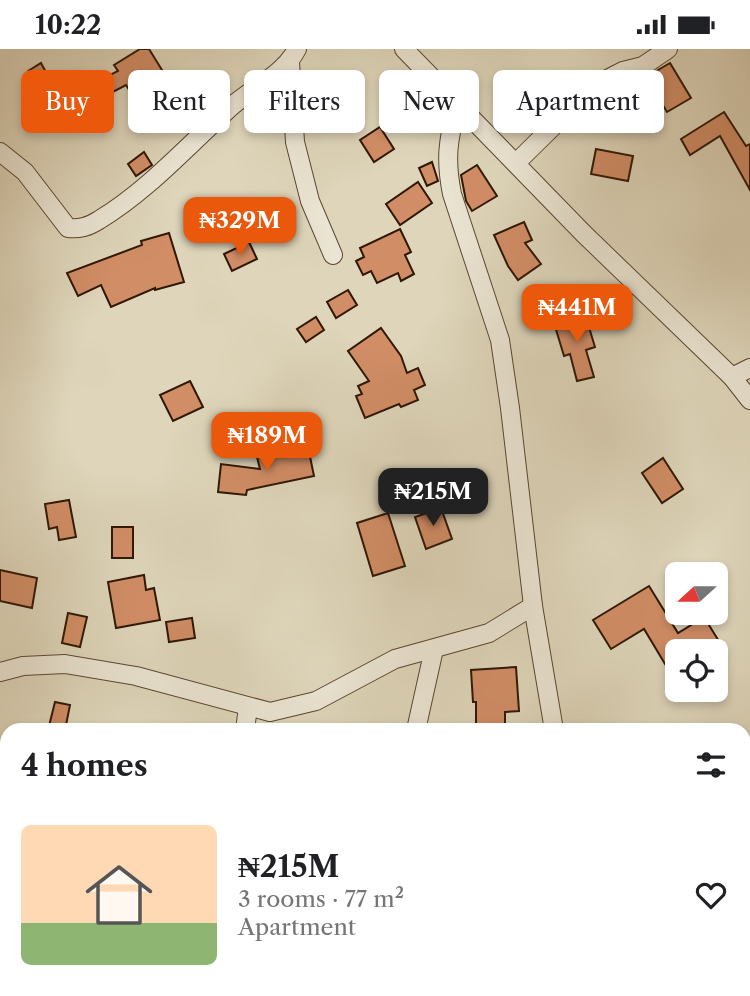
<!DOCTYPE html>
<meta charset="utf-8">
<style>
body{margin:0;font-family:"Libre Caslon Text",serif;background:#f2f2f2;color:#202124;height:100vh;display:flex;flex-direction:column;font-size:26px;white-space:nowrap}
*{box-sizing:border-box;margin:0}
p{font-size:23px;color:#757577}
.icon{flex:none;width:38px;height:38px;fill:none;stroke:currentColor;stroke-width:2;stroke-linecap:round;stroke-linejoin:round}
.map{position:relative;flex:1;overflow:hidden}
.details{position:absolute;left:0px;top:674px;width:751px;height:275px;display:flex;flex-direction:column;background:#fff;border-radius:21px 21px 0 0;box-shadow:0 4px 10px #0003}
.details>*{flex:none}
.hud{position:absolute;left:21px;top:21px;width:709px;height:63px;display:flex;gap:14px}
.needle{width:46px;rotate:249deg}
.tools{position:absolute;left:665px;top:513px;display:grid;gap:14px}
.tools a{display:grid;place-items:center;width:63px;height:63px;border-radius:10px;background:#fff;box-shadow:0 4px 10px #0003;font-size:35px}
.price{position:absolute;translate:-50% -60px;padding:0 16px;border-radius:14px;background:#ea580c;color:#fff;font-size:23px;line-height:46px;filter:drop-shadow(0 2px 4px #0008)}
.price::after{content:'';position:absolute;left:50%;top:42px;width:21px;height:16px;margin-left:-10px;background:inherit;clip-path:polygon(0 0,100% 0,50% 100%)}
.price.current{background:#222;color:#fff}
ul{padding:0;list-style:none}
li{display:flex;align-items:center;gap:21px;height:175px;padding:0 21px}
li span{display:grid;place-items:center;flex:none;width:196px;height:140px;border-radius:10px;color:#555}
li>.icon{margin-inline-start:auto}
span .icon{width:84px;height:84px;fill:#fffc;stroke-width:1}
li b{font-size:30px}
h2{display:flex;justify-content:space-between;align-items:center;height:84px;padding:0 21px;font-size:30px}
.pill{padding:0 24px;border-radius:10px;background:#fff;box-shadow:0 4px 10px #0003;font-size:24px;line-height:63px}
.pill.current{background:#ea580c;color:#fff}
.status{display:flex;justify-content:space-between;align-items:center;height:49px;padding:0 35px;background:#fff;direction:ltr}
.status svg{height:19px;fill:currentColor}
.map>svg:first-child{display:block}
.building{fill:#d18d66;stroke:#2f1703;stroke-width:2}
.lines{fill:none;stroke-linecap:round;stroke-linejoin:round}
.minor-casing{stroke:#5b4631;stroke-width:20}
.minor{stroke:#eae4d2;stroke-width:18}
</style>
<div class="status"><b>10:22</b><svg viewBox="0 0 49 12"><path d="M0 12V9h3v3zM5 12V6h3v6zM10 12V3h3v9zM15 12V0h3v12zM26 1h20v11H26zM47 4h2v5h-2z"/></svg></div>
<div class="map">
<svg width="750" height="947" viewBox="0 0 750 947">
<rect width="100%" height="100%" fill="#ded5ba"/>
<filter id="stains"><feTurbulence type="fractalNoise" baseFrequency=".00286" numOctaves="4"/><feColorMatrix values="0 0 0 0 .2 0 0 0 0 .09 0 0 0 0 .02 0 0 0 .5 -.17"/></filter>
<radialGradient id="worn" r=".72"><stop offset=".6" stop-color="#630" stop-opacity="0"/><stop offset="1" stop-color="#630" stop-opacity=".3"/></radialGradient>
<!-- building -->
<g class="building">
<polygon points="140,0 149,0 178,47 146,67 126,36 99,50 105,62 78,76 58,41 86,26 91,36 118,22 114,16"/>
<polygon points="41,14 56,42 43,49 28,22"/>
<polygon points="670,14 691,49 667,63 646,28"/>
<polygon points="724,63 746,97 750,95 750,141 720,87 690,106 681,90"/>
<polygon points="380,78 394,100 374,113 360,91"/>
<polygon points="596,100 633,107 628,132 591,125"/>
<polygon points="144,103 152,116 136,127 128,115"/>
<polygon points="432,113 438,132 427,137 419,119"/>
<polygon points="477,116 497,147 472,162 466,152 461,126"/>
<polygon points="418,133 432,154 400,176 386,155"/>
<polygon points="524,173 532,191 525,194 541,215 518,231 508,217 494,186"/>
<polygon points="400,180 411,203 405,206 414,225 401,232 398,224 377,234 371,222 363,226 356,212 364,208 360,199"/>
<polygon points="169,184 184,233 155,241 155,239 111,258 101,236 78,247 67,224 142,196 141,192"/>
<polygon points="249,193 257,210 232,222 224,205"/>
<polygon points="348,241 357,256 336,269 327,253"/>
<polygon points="585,265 595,298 586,301 594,328 577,332 570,305 564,307 554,274"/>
<polygon points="316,268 324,281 306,293 297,280"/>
<polygon points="381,279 401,307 407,324 418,319 425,336 414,341 418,351 401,358 399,355 365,369 356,347 362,345 358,337 369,332 348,302"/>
<polygon points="190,332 203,358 173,372 160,346"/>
<polygon points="308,398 314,427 247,441 246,446 218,443 221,415 260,420 257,408"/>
<polygon points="663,409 683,440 662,454 642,424"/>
<polygon points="69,451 76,488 59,491 57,478 49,480 45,455"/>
<polygon points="441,459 452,490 426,500 415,468"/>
<polygon points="388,464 405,517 373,527 357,474"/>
<rect x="112" y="478" width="21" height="31"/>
<polygon points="0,521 37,529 32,559 0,552"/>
<polygon points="144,526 146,541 154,539 160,571 116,579 108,533"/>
<polygon points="649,537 678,584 704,568 725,602 677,602 677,635 644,580 611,600 593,571"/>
<polygon points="68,564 87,568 80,598 62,594"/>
<polygon points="192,569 195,589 169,593 166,573"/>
<polygon points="516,618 519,662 505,663 505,679 476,678 476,653 473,653 471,621"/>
<polygon points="55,653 70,656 65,681 48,681"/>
</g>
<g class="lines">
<defs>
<g id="minor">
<polyline points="404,0 584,185 732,328 750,351"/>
<polyline points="290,13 295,93 310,152 333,206"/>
<path d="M457 57C448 91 445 110 452 145L500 291 510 359 533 557 554 681"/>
<path d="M0 103 25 123 68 179C80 180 88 178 99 171 149 141 190 94 233 56 254 38 284 25 297 0"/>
<polyline points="516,114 594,37 623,22 643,17 668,0"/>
<polyline points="732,328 750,319"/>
<polyline points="0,623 23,617 65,615 136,627 270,663 316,652 395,610 489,584 533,557"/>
<polyline points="245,681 248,658"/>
<polyline points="416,681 434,600"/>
<polyline points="229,942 229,947"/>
<polyline points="601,942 602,947"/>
</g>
</defs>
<!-- minor casing -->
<use href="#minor" class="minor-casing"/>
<!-- minor -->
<use href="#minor" class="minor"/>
</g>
<rect width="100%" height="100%" filter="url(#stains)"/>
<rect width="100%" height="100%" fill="url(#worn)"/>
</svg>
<div class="tools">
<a><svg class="needle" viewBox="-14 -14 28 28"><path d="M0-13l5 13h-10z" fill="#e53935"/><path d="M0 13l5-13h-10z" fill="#757577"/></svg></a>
<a><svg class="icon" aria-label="locate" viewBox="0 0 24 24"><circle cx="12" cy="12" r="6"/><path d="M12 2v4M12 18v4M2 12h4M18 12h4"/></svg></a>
</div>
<b class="price" style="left:240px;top:208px">₦329M</b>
<b class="price" style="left:577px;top:295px">₦441M</b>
<b class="price" style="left:267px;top:423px">₦189M</b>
<b class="price current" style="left:433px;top:479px">₦215M</b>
<div class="hud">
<a class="pill current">Buy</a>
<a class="pill">Rent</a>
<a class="pill">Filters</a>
<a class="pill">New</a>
<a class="pill">Apartment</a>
</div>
<section class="details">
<h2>4 homes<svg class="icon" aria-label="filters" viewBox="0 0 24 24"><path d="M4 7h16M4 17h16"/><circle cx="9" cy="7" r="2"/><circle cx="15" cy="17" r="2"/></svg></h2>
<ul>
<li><span style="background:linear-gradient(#ffd9b3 70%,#8fb573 0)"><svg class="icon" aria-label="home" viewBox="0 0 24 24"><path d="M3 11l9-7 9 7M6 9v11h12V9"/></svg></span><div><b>₦215M</b><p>3 rooms · 77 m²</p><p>Apartment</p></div><svg class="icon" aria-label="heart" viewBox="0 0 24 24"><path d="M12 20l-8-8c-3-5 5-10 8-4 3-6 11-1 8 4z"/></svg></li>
</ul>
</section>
</div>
